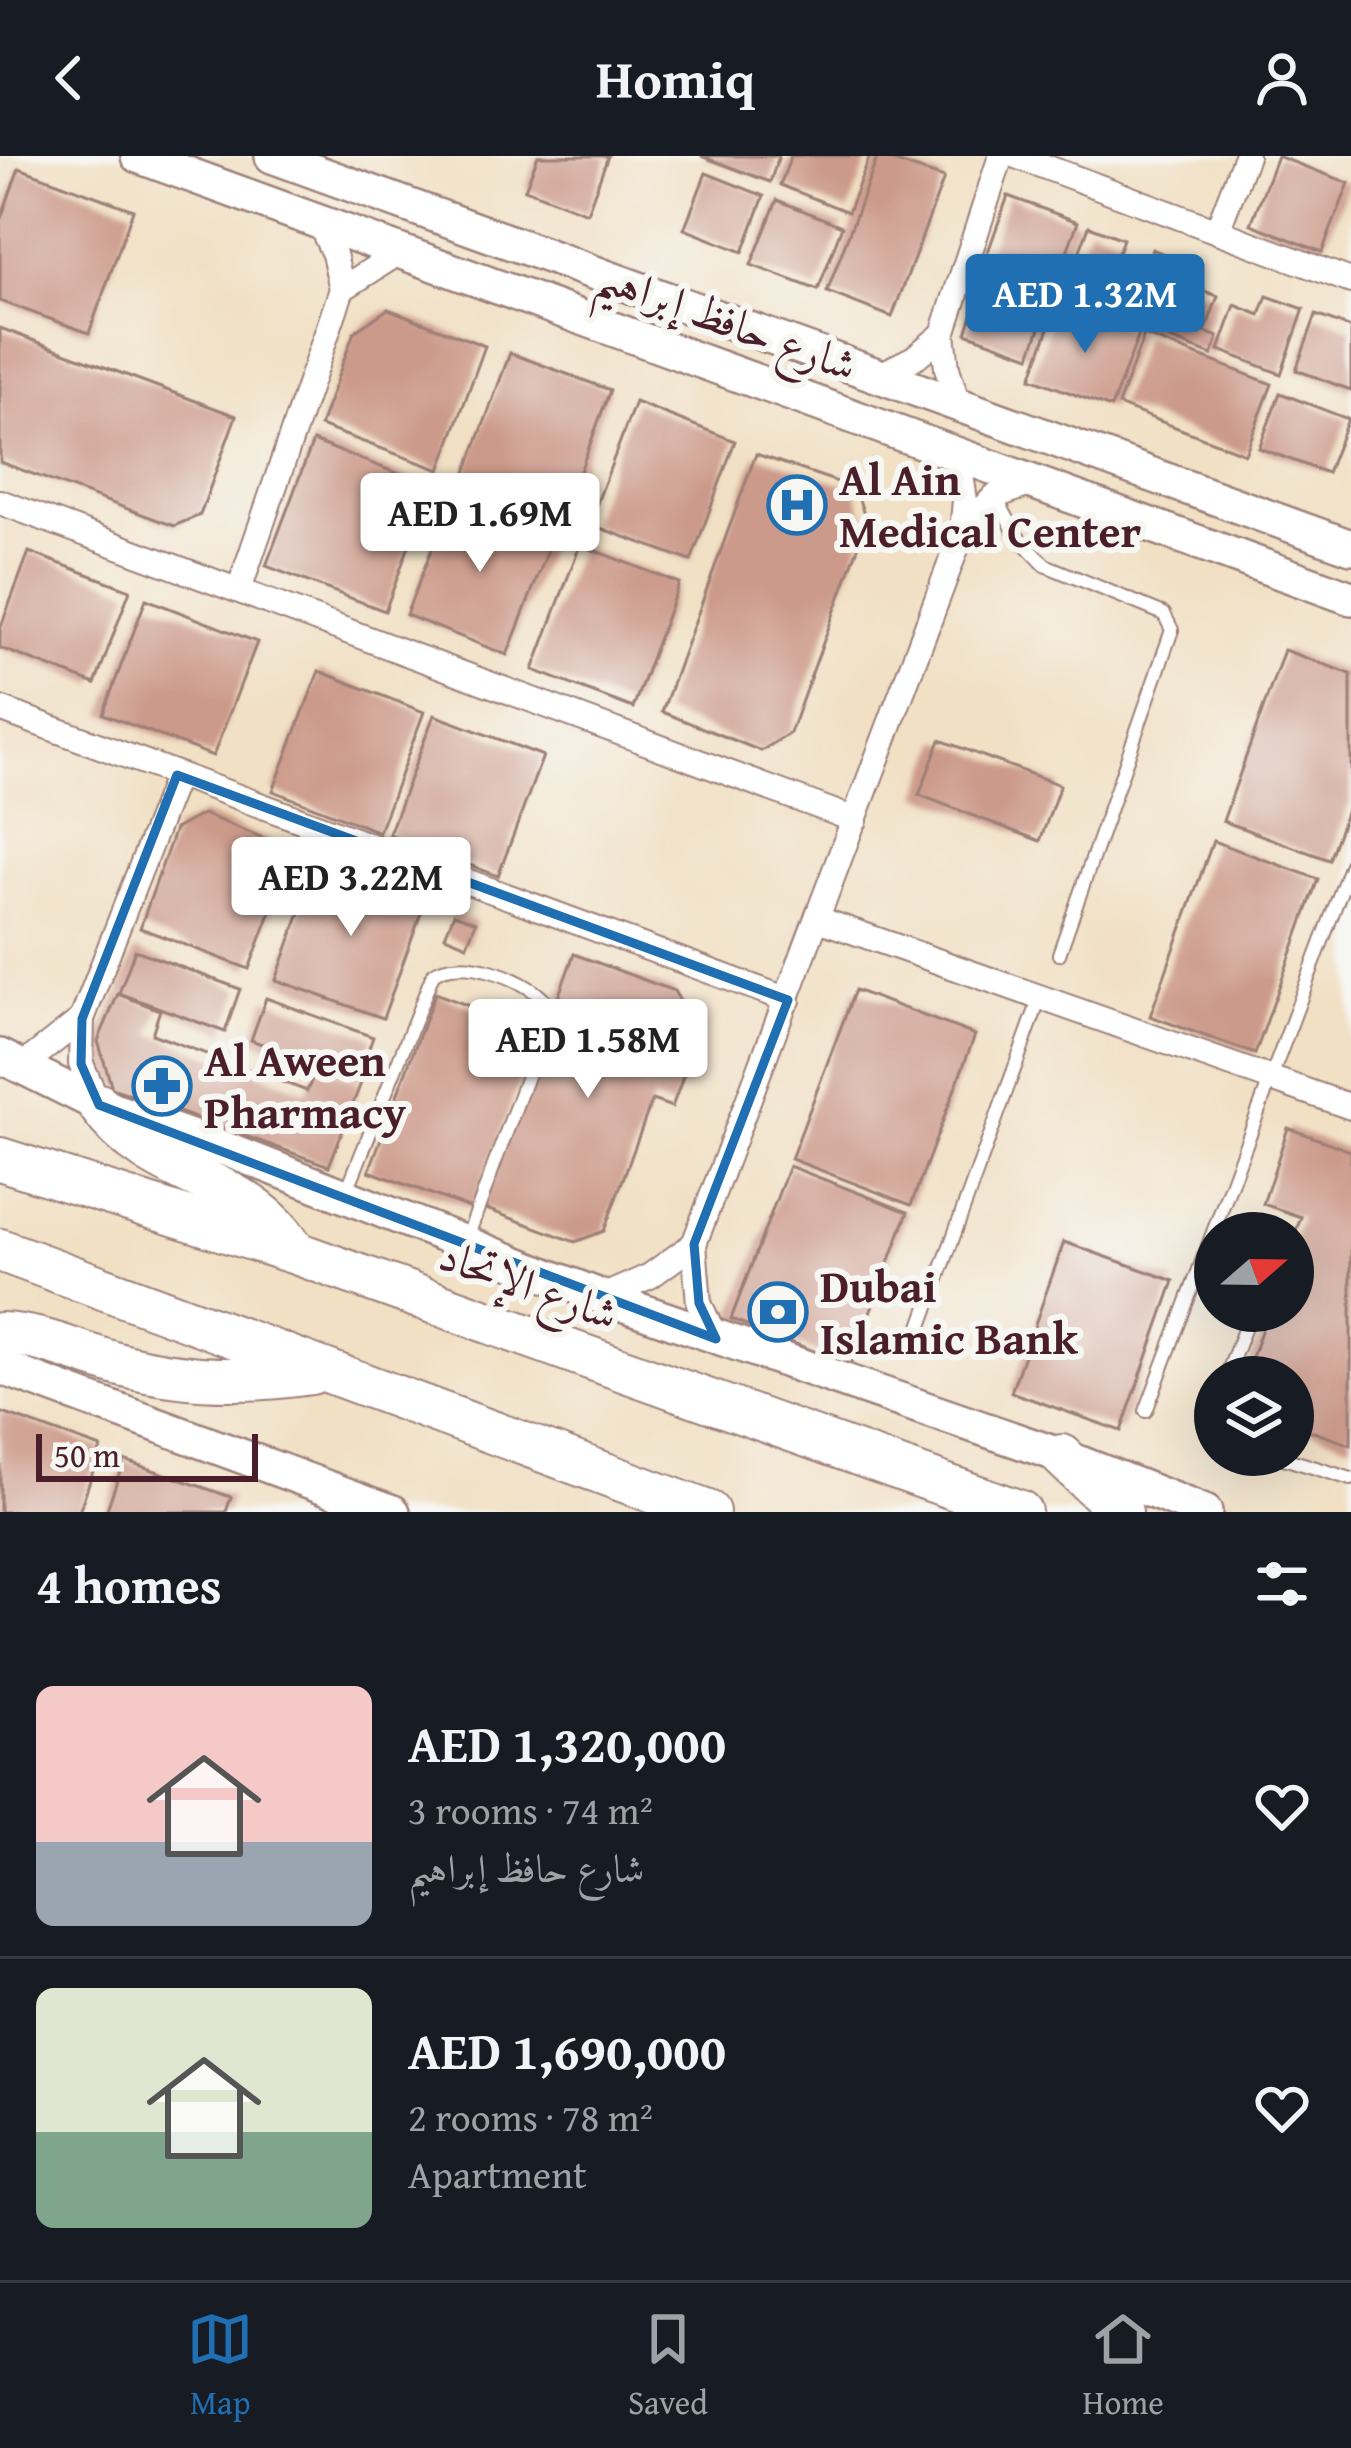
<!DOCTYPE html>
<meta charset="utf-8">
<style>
body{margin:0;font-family:"Gentium Book Plus",Amiri,serif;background:#242831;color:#f1f3f6;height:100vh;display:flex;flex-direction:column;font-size:45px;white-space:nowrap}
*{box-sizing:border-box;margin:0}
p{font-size:39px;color:#9ea1a6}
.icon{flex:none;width:66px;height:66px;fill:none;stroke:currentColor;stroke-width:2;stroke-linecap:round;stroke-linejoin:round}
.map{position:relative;height:1356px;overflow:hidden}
.details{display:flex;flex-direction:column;background:#171b24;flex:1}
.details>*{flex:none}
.needle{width:78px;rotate:70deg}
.tools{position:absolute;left:1194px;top:1056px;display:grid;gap:24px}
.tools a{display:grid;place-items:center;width:120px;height:120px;border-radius:50%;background:#171b24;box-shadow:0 12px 48px #0002;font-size:60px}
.scale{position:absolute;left:36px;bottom:30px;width:222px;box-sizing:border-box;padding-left:12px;border:6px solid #4a1f2b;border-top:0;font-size:33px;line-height:42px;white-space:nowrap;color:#4a1f2b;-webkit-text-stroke:9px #f6f6f2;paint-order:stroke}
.price{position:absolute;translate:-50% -102px;padding:0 27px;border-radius:12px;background:#fff;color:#222;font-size:39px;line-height:78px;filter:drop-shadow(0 3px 6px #0008)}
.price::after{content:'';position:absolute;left:50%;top:72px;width:36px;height:27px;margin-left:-18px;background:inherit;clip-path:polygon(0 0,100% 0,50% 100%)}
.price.current{background:#1f6fb2;color:#fff}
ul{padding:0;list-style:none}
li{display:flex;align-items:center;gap:36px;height:300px;padding:0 36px}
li+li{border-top:3px solid #363941}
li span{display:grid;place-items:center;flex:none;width:336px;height:240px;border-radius:18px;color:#555}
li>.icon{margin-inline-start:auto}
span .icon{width:144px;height:144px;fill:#fffc;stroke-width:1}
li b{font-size:51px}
h2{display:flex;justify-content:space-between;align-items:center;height:144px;padding:0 36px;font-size:51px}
header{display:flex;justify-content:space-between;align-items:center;height:156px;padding:0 36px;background:#171b24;font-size:54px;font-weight:700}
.menu{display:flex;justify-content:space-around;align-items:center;height:168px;border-top:3px solid #363941;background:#171b24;font-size:33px;color:#9ea1a6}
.menu a{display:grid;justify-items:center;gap:6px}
.menu .current{color:#1f6fb2}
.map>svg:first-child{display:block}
.building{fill:#cc9a8a}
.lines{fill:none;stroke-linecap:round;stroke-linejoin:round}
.lane-casing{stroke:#9e8078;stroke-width:16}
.street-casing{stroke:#9e8078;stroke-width:28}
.secondary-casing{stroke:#9e8078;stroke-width:38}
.highway-casing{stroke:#9e8078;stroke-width:46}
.lane{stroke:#fff;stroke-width:12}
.street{stroke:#fff;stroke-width:24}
.secondary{stroke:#fff;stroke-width:33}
.highway{stroke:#fff;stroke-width:42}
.marked{fill:none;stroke:#1f6fb2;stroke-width:9;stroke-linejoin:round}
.labels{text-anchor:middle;stroke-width:12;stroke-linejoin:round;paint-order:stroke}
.street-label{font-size:45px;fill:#4a1f2b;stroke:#f6f6f2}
.poi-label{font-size:45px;font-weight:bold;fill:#4a1f2b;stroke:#f6f6f2;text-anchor:start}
</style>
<header><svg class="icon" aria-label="back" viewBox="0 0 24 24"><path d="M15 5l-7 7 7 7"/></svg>Homiq<svg class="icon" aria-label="person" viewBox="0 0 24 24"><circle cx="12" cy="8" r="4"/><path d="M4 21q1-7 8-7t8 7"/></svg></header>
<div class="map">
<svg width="1351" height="1356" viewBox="0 0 1351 1356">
<rect width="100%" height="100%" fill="#f6f6f2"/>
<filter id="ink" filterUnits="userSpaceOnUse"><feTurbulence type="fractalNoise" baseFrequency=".00833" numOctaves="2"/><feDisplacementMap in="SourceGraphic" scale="24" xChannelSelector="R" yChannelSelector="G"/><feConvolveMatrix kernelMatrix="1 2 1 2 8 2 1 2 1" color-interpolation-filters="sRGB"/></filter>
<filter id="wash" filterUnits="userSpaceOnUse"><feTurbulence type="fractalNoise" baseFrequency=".004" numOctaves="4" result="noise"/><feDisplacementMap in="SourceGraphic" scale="48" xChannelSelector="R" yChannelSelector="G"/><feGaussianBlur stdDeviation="2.7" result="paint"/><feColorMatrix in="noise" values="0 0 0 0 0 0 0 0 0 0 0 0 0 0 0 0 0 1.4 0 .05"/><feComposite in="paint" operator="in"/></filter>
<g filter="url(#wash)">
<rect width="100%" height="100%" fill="#f1e0c4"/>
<g id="blocks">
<!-- building -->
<g class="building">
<polygon points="538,0 608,0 587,57 525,33"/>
<polygon points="701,0 779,0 770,26"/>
<polygon points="791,0 870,0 848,56 780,29"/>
<polygon points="878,0 944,22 892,161 827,136"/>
<polygon points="1277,0 1349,27 1322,96 1251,68"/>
<polygon points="19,12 133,54 89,177 0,145 0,65"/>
<polygon points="706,17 764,40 743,96 684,73"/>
<polygon points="1008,40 1078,66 1054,130 985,104"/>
<polygon points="777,44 842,70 818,134 751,109"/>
<polygon points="1089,70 1123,83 1114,108 1143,118 1152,93 1167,99 1139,172 1062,143"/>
<polygon points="1172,99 1192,106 1184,128 1218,140 1205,176 1218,181 1212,199 1144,173"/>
<polygon points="985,121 1050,144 1030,200 966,177"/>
<polygon points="1267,140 1304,153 1281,218 1219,194 1235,149 1260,159"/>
<polygon points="1058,147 1139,178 1111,252 1031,222"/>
<polygon points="388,153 485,190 440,314 320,270 354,176"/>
<polygon points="1316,159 1351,172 1351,234 1296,214"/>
<polygon points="0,172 236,260 200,359 174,370 0,306"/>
<polygon points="1144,179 1272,228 1245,298 1118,249"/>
<polygon points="510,197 610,234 565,356 465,319"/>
<polygon points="1280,237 1348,263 1327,317 1259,292"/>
<polygon points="635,246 735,285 691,405 589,368"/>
<polygon points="313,285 431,330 385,455 266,410"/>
<polygon points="756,298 855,332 867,367 790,577 761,595 662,556"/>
<polygon points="453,339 554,379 507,499 406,459"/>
<polygon points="580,389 679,427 633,552 533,514"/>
<polygon points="29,396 130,434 95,528 0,492 0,473"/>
<polygon points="146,443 257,486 213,600 103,558"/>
<polygon points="1284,494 1351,518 1351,643 1329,704 1223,665"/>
<polygon points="319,515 424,556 379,676 273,635"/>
<polygon points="434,559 543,600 498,720 389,678"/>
<polygon points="940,584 1060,629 1040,685 919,639"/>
<polygon points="203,658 294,694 249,813 140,772 175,673"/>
<polygon points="1213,685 1318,723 1255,898 1150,860"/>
<polygon points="319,704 426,743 383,862 276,824"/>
<polygon points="454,758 476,766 467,789 445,780"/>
<polygon points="135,794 240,833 225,876 119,837"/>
<polygon points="574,798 674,835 685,854 669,896 689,904 672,951 652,944 604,1075 575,1086 481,1051"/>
<polygon points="855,834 975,879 911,1049 791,1003"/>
<polygon points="435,837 538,876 472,1053 369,1015"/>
<polygon points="118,838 160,854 152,878 307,935 317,911 361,927 329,1010 112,932 98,885"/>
<polygon points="266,842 373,881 358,923 251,884"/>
<polygon points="1288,972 1351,995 1351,1289 1293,1269 1293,1221 1245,1221 1268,1155 1293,1155 1293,1083 1301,1061 1263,1048"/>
<polygon points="789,1010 908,1056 850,1209 731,1163"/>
<polygon points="1064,1086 1174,1125 1121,1275 1011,1236"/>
<polygon points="0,1256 101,1292 79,1356 0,1356"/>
<polygon points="124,1304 231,1341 226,1356 106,1356"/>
</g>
</g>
</g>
<g filter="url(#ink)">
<use href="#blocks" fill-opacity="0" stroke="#9e8078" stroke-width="3"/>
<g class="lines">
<defs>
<g id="lane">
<polyline points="996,341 1017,380 1045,409 1164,458 1172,474 1059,798"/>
<path d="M346 1037 433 818C459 798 523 821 544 844L547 866 466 1085"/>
<polyline points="921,1170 1040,842"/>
<polyline points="1226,1221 1251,1155"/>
<polyline points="1215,1252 1215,1271"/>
<polyline points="1146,1255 1351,708"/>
<polyline points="1274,1299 1351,1323"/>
</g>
<g id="street">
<polyline points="1016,0 1351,125"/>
<polyline points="1217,75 1246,0"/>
<polyline points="342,133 403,94"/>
<polyline points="880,219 914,202 943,178"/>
<polyline points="957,245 947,212 943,178 1001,0"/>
<polyline points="0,346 855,664"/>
<polyline points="963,375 995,340 1036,326"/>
<polyline points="239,434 342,133 334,98 319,66"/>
<polyline points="0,553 788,844"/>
<polyline points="818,763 1351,951"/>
<polyline points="22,910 82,863"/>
<polyline points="99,949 81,908 82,863 177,619"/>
<polyline points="602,1141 650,1120 694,1088"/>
<polyline points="716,1183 699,1147 694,1088 962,377 965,344 957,295"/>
</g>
<g id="secondary">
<polyline points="138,0 1351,442"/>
<polyline points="272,0 1351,391"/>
<polyline points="0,900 99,949 228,994 602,1141 1062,1300 1205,1356"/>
<polyline points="0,1211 393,1356"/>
</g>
<g id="highway">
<path d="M99 949C157 1030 245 1015 295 1096"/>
<polyline points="0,1003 296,1097 1020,1356"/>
<polyline points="0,1094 708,1356"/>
<path d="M0 1178C42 1179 77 1197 117 1208 180 1225 246 1227 311 1217"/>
<polyline points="1062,1300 1121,1356"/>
</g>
</defs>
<!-- lane casing -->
<use href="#lane" class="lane-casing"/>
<!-- street casing -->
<use href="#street" class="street-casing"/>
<!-- secondary casing -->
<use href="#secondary" class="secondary-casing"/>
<!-- highway casing -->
<use href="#highway" class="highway-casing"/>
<!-- lane -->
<use href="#lane" class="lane"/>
<!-- street -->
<use href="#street" class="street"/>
<!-- secondary -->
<use href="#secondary" class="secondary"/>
<!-- highway -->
<use href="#highway" class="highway"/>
</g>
</g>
<!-- marked area -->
<path class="marked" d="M177 619 788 844 694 1088 699 1147 716 1183 99 949 81 908 82 863Z"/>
<!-- icons -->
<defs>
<symbol id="hospital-ring" viewBox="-11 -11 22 22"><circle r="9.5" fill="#f6f6f2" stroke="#1f6fb2" stroke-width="1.5"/><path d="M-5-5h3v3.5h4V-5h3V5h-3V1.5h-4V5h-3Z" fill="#1f6fb2"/></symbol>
<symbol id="pharmacy-ring" viewBox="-11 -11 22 22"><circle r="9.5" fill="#f6f6f2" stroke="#1f6fb2" stroke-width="1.5"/><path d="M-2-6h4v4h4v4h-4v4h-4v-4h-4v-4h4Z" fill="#1f6fb2"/></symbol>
<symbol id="bank-ring" viewBox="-11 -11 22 22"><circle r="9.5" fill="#f6f6f2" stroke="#1f6fb2" stroke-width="1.5"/><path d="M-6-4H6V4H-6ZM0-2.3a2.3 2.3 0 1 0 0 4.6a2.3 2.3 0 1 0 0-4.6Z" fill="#1f6fb2"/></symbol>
</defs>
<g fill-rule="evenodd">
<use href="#hospital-ring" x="764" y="316" width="66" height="66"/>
<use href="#pharmacy-ring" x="129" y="897" width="66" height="66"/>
<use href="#bank-ring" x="745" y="1123" width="66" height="66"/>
</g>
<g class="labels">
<!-- street labels -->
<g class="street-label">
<text transform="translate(727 164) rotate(20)" y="16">شارع حافظ إبراهيم</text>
<text transform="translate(529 1128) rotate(20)" y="16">شارع الإتحاد</text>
</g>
<!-- poi labels -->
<g class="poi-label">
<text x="839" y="339">Al Ain<tspan x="839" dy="52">Medical Center</tspan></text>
<text x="204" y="920">Al Aween<tspan x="204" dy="52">Pharmacy</tspan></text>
<text x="820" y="1146">Dubai<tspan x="820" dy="52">Islamic Bank</tspan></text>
</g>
</g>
</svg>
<div class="tools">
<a><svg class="needle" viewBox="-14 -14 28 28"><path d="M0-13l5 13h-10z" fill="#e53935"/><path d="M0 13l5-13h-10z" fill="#9ea1a6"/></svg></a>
<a><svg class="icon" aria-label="layers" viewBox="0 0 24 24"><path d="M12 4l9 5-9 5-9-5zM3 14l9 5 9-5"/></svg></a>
</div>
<div class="scale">50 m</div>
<b class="price current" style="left:1085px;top:200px">AED 1.32M</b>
<b class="price" style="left:480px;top:419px">AED 1.69M</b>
<b class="price" style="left:351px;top:783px">AED 3.22M</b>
<b class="price" style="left:588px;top:945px">AED 1.58M</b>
</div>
<section class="details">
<h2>4 homes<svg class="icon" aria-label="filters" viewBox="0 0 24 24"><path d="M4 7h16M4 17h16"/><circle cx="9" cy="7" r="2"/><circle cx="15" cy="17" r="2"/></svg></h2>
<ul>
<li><span style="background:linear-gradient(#f6c9c9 65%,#9aa5b1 0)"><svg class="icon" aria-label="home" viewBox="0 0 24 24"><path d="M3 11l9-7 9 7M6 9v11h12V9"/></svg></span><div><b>AED 1,320,000</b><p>3 rooms · 74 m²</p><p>شارع حافظ إبراهيم</p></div><svg class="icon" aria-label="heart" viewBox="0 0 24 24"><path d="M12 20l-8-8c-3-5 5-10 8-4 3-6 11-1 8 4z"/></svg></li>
<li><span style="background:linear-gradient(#dfe7d0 60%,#7fa58c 0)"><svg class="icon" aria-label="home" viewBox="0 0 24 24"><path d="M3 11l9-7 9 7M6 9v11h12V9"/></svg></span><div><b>AED 1,690,000</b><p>2 rooms · 78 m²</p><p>Apartment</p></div><svg class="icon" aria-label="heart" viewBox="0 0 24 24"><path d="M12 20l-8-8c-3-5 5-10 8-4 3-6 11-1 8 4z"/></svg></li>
</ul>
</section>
<nav class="menu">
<a class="current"><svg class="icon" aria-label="map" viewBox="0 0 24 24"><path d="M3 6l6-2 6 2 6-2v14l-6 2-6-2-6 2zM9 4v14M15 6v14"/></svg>Map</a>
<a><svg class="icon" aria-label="saved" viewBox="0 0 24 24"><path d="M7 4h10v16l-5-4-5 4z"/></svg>Saved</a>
<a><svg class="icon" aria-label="home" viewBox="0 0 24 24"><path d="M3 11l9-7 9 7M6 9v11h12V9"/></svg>Home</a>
</nav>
